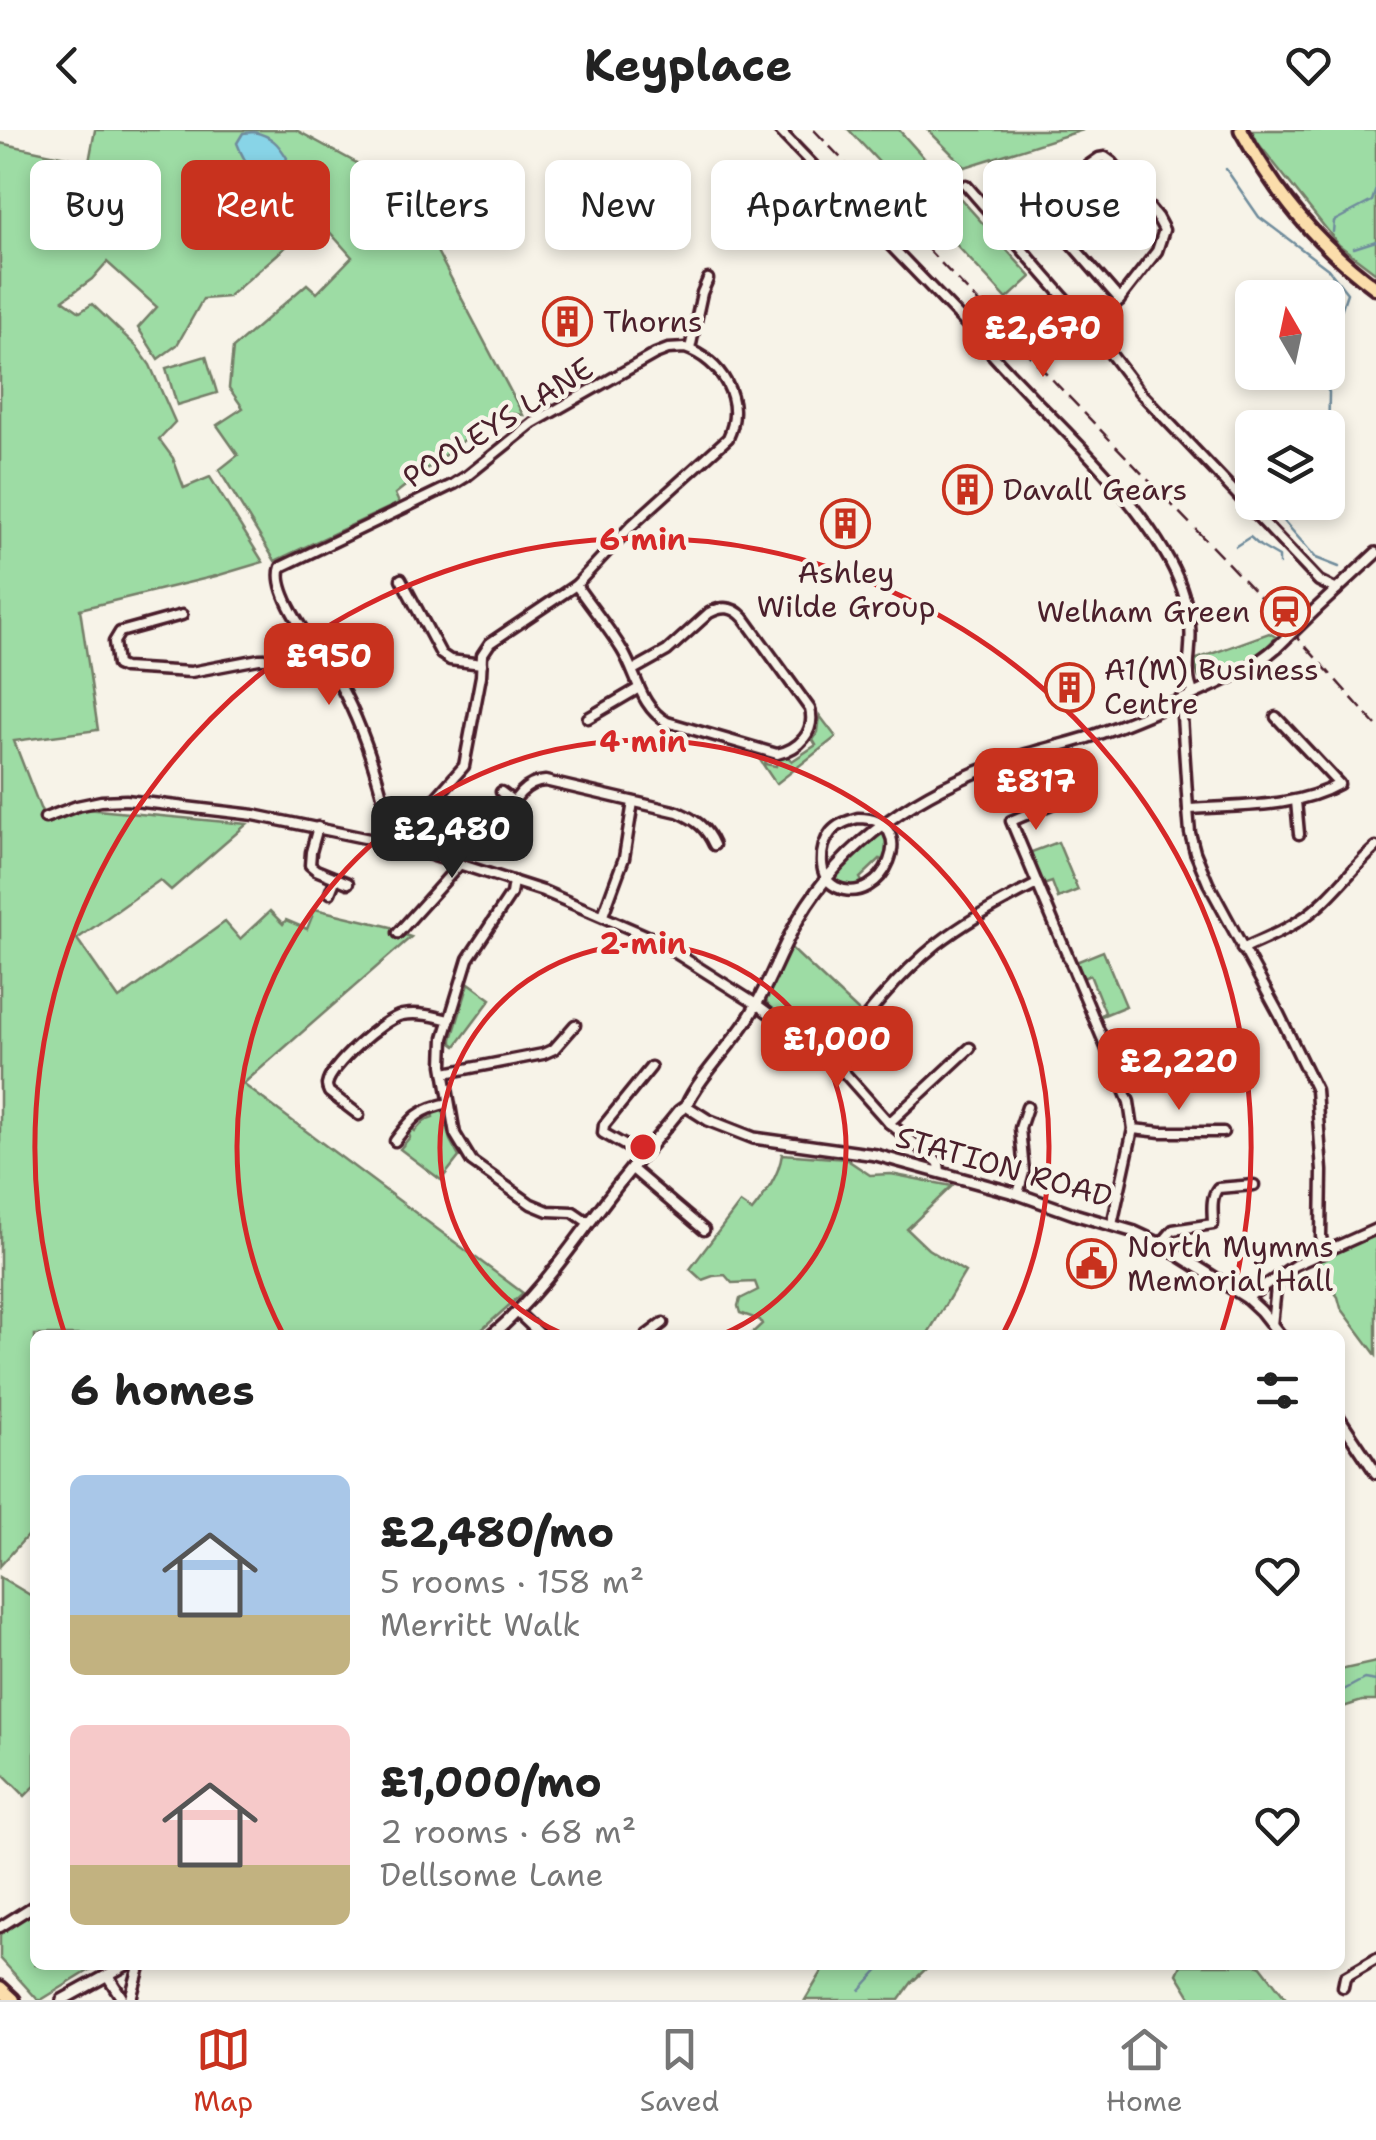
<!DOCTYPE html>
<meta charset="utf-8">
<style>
body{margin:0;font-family:"Shantell Sans",sans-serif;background:#f6f6f6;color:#222;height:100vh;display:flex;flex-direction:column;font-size:38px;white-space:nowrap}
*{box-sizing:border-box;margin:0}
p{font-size:32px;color:#767676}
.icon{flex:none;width:55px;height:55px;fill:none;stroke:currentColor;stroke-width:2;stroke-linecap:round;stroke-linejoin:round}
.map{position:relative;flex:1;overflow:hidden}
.details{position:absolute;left:30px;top:1200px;width:1315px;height:640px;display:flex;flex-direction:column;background:#fff;border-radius:15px;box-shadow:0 5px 15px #0003}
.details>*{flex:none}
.banner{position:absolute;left:30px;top:30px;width:1318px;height:90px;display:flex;gap:20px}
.needle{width:65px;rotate:351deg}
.fabs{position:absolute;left:1235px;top:150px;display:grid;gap:20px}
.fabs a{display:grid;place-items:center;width:110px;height:110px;border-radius:15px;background:#fff;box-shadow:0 5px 15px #0003;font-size:50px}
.price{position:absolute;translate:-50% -85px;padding:0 22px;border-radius:20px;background:#c8321e;color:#fff;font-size:32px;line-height:65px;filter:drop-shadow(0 2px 5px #0008)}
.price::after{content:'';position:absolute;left:50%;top:60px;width:30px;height:22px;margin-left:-15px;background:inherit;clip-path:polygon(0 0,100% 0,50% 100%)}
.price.active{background:#222;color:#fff}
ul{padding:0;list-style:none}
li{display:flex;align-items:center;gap:30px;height:250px;padding:0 40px}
li span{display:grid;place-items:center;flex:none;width:280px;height:200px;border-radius:15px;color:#555}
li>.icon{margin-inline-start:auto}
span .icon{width:120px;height:120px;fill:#fffc;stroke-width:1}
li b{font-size:42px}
h2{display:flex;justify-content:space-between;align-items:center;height:120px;padding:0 40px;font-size:42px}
.tag{padding:0 35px;border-radius:15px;background:#fff;box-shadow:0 5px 15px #0003;font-size:35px;line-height:90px}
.tag.active{background:#c8321e;color:#fff}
header{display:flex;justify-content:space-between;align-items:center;height:130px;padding:0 40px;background:#fff;font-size:45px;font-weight:700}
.menu{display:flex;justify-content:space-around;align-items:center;height:140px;border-top:2px solid #e0e0e0;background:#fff;font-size:28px;color:#767676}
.menu a{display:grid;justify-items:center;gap:5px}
.menu .active{color:#c8321e}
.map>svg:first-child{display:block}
.green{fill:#9ddca4;stroke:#747e68;stroke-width:2.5}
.water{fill:#88d4e7;stroke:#6f8c9c;stroke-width:2.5}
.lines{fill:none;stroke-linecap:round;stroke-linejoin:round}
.stream{stroke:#6f8c9c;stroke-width:2.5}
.minor-casing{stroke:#4a1f2b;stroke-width:15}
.tertiary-casing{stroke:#4a1f2b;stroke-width:16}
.primary-casing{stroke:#4a1f2b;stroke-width:19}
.motorway-casing{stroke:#4a1f2b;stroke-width:20}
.minor{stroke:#f7f3e8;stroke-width:8}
.tertiary{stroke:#f7f3e8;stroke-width:9}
.primary{stroke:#fbddab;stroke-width:11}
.motorway{stroke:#fbddab;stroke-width:12}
.rail{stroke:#4a1f2b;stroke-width:2.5;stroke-dasharray:15 8;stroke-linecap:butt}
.tertiary-bridge-casing{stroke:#4a1f2b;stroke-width:16;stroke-linecap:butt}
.tertiary-bridge{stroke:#f7f3e8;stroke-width:9}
.ring{fill:none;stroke:#d62828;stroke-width:5}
.labels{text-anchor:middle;stroke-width:9;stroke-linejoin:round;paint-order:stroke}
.poi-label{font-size:30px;fill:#4a1f2b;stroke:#f7f3e8;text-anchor:start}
.street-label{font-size:30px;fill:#4a1f2b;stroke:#f7f3e8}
.centre{fill:#d62828;stroke:#f7f3e8;stroke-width:5}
.ring-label{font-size:30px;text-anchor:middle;font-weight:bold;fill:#d62828;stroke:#f7f3e8;stroke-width:9;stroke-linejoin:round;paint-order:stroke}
</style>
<header><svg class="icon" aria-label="back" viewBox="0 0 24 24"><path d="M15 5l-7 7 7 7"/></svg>Keyplace<svg class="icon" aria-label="heart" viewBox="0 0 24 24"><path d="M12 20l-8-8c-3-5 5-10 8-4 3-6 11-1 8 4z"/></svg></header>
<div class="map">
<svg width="1376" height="1870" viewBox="0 0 1376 1870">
<rect width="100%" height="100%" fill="#f7f3e8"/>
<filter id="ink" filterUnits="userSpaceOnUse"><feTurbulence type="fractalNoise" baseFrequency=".01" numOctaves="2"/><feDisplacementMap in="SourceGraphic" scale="20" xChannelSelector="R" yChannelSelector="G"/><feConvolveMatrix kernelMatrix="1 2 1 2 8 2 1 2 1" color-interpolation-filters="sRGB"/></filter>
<g filter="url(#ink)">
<!-- green -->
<g class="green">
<polygon points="95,0 296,0 373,42 431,110 523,285 500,282 395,364 399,373 275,431 219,340 238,325 217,295 243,278 229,258 233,218 307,154 317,163 352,127 318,89 228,167 203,169 177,215 158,229 138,198 157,177 107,132 92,149 63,170 80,182 92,174 137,217 150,235 175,292 159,309 173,328 184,358 210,347 263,432 216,446 80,479 98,600 14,611 40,678 49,692 86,679 247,694 171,760 160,750 77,809 119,869 225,792 240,809 270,781 283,794 286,790 307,799 315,779 391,797 398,803 411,807 243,954 523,1163 476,1205 35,1205 35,1397 0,1436 0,13 89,32"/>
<polygon points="849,0 899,0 1031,147 1007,169"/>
<polygon points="928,0 1083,0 965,37"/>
<polygon points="1252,0 1376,0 1376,143 1339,115 1258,13"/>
<polygon points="206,226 217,263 177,275 166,238"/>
<path d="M1269 503 1276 507C1258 528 1236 540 1211 551L1199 548 1194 530Z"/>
<polygon points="820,586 836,607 776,654 758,627 766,627 765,634 776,636 778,629 788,627 792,631 816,615 813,610 818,602"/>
<path d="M882 702C894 709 888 722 885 733L880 729 860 748 864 755 851 758 834 753 833 750 847 733Z"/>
<polygon points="1058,712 1078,760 1058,768 1052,752 1043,755 1029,723"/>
<polygon points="792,819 859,882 833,918 825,917 800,895 772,879 766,871 768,862 788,822"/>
<polygon points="1103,821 1126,876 1099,887 1105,882 1090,845 1083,848 1076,832"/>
<polygon points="469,853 491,869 456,916 452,913 452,909"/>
<polygon points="440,978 443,980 450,1010 459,1027 441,1050 400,1019 410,1007 407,999 410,997 415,1001 425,990 433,987 432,980"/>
<path d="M782 1024 846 1029 870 1045 891 1044 952 1056 907 1099 928 1119 965 1142 927 1205H750L762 1194 760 1190 740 1183 738 1176 740 1169 758 1160 755 1152 732 1153 725 1145 713 1146 702 1150 690 1139 740 1073 752 1081C765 1065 779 1046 782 1024Z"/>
<polygon points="1376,1105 1376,1225 1341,1178 1338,1167 1313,1133"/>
<polygon points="0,1447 35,1468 35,1656 25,1666 0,1641"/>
<polygon points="1376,1532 1376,1571 1362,1571 1340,1578 1340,1540"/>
<polygon points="35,1779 35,1835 98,1835 41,1870 38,1870 0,1828 0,1803"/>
<polygon points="826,1835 930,1835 912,1852 899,1870 805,1870"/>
<polygon points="1181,1835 1260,1835 1287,1870 1193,1870 1177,1844"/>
</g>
<!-- water -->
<path class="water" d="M254 2C271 6 278 13 287 28L281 40C253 47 246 37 237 13L243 3Z"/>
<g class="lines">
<!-- stream -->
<g class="stream">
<polyline points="1226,39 1259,87 1328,139 1347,163 1329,216 1326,255"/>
<polyline points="1333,102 1334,91 1372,71 1376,59"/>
<polyline points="1354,118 1376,111"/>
<polyline points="1327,259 1329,262 1328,320"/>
<polyline points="1304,372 1283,390 1316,428 1339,437"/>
<polyline points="1236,416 1250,407 1260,416 1279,427 1279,434"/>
<polyline points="1340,1562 1364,1549 1376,1551"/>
<polyline points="860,1860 883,1835"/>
</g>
<defs>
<g id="minor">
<path d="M779 0 973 201C991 226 1014 247 1035 270 1079 314 1134 370 1165 423 1178 444 1188 471 1190 496 1193 519 1183 543 1194 564"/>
<polyline points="966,55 1094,202 1139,261 1319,451 1337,460"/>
<polyline points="983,74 988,70 1053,46 1066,47 1076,44 1099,28 1105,27 1112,32 1157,87 1164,100 1157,121 1094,202"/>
<polyline points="1060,101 1120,170"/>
<path d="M685 218C721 230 746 270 728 308L632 395 576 455 490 513 482 525 481 546 464 636 414 693 403 716C388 693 384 670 376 644 366 611 352 574 334 545 319 522 271 464 281 437L454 354 467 346 533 293 655 224 668 219Z"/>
<polyline points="690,219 702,163 708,149"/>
<polyline points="401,449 441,524 450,530 482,534"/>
<path d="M576 455C591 477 608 497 622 520 637 544 640 577 667 592L777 624C799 619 816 602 810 579L744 488C734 477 723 475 709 483L667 521 633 540"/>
<polyline points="182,485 120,502 114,512 117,535 124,538 191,542 259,529 320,528"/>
<polyline points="1181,571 1188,679 1190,703 1195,722 1208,753 1279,884 1316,960 1322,1041 1321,1106 1324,1123"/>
<polyline points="588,588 639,558"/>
<polyline points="501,662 514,672"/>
<polyline points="1070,666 1011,691 1129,972 1133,999 1112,1095"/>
<polyline points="1296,671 1299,704"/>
<path d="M1188 679C1238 675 1295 679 1339 654L1276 587"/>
<polyline points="45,688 77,676 101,671 126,670 254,685 403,716 543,761 652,808 756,874 833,930 889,993 939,1033 940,1042"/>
<path d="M509 688C510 669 527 652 545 651L678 682C696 690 706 697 714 715"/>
<path d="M858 688C924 688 882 780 836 757 817 747 819 717 831 702 838 694 847 691 858 688Z"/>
<polyline points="318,697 311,722 310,735 316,740 348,753"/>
<polyline points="513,751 511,764 468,829 444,908 443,935 455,1004 472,1032 531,1074 548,1081 573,1082 589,1093"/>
<polyline points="330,763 336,748"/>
<polyline points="603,785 624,728 633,672"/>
<polyline points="398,803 460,734"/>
<path d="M1242 819C1261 810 1283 802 1300 790 1330 771 1350 740 1376 717"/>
<path d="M833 930C864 888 896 847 937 814 968 790 1003 771 1037 754"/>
<polyline points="445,943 543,924 554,919 575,895"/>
<path d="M359 985 329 962C328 960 327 957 327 955 330 936 383 889 402 885 418 882 434 886 449 890"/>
<polyline points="889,993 970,918"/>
<polyline points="1133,999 1161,1002 1223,1002"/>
<path d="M395 1011C413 987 419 979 449 973"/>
<polyline points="642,1025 603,1003 604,995 651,937"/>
<polyline points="631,1038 704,1100"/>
<polyline points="1018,1064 1024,1042 1020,998 1027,977"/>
<path d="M1161 1114 1173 1100 1213 1094C1213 1083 1210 1068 1218 1058L1254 1055"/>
<polyline points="1247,1168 1295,1135 1376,1099"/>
<polyline points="518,1183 541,1205"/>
<polyline points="1272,1195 1277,1149"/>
<polyline points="647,1205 663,1193"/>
<polyline points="0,1797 35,1775"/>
<polyline points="1343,1857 1345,1847 1376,1829"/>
</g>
<g id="tertiary">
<polyline points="1316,479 1376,423"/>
<polyline points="686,976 708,990 754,1008 876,1025 1018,1064 1077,1085 1135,1102 1161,1114 1247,1168 1261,1181 1280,1205"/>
<path d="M492 1205C540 1165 573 1113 611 1064 633 1035 657 1009 679 981L686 976C699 947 730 917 748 889 768 857 780 821 799 788 844 710 922 660 1006 631 1032 622 1060 616 1086 608 1122 596 1157 581 1192 565 1222 551 1251 540 1277 517"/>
<polyline points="1340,1289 1376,1343"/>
<polyline points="108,1846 123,1870"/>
<polyline points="62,1870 126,1835"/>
<polyline points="130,1870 140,1835"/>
</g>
<path id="primary" d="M1241 0C1276 64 1317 115 1376 158"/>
<polyline id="motorway" points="0,1858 13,1870"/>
</defs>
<!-- minor casing -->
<use href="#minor" class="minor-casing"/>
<!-- tertiary casing -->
<use href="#tertiary" class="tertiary-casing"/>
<!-- primary casing -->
<use href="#primary" class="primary-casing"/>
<!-- motorway casing -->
<use href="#motorway" class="motorway-casing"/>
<!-- minor -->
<use href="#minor" class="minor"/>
<!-- tertiary -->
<use href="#tertiary" class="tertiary"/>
<!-- primary -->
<use href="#primary" class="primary"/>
<!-- motorway -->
<use href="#motorway" class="motorway"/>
<!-- rail -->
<polyline class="rail" points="814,0 1281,489 1376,595"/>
<defs>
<polyline id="tertiary-bridge" points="1277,517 1316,479"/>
</defs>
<!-- tertiary-bridge casing -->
<use href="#tertiary-bridge" class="tertiary-bridge-casing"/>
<!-- tertiary-bridge -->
<use href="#tertiary-bridge" class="tertiary-bridge"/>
</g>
</g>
<!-- distance rings -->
<g class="ring">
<path d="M565 1205A203 203 0 1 1 721 1205"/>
<path d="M283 1204A406 406 0 1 1 1003 1204"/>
<path d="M65 1205A608 608 0 1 1 1221 1205"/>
</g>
<!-- icons -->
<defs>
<symbol id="building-ring" viewBox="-11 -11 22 22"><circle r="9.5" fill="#f7f3e8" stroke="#c8321e" stroke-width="1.5"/><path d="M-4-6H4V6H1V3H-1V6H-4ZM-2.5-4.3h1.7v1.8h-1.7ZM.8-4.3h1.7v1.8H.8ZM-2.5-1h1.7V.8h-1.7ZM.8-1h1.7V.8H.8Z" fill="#c8321e"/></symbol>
<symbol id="station-ring" viewBox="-11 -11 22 22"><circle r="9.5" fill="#f7f3e8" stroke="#c8321e" stroke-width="1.5"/><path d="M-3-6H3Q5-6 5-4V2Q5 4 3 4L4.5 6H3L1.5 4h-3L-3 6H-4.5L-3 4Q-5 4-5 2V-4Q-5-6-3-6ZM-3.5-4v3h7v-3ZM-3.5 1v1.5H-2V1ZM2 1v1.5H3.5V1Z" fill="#c8321e"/></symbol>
<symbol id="civic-ring" viewBox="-11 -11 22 22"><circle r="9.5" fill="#f7f3e8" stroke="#c8321e" stroke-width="1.5"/><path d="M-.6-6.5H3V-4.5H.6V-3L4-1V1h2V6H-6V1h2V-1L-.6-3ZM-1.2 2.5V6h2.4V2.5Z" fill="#c8321e"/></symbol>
</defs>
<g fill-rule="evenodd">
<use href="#building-ring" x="540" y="164" width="55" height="55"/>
<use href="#building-ring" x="940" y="332" width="55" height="55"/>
<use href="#building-ring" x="818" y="366" width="55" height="55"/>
<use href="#station-ring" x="1258" y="454" width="55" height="55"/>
<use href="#building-ring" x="1042" y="530" width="55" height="55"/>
<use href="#civic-ring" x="1064" y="1106" width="55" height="55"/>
</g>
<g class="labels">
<!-- poi labels -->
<g class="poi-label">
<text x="603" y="202">Thorns</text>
<text x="1003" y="370">Davall Gears</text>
<text x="846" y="453" text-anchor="middle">Ashley<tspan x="846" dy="34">Wilde Group</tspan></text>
<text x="1250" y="492" text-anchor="end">Welham Green</text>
<text x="1104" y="550">A1(M) Business<tspan x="1104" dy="34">Centre</tspan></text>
<text x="1127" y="1127">North Mymms<tspan x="1127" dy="34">Memorial Hall</tspan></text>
</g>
<!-- street labels -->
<g class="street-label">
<text transform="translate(498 293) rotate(-32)" y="10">POOLEYS LANE</text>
<text transform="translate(1004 1037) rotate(16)" y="10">STATION ROAD</text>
</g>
</g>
<circle cx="643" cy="1017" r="15" class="centre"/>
<g class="ring-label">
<text x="643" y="420">6 min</text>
<text x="643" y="622">4 min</text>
<text x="643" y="824">2 min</text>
</g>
</svg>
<div class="fabs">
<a><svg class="needle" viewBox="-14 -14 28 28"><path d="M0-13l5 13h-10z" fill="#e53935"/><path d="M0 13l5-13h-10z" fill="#767676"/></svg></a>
<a><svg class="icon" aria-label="layers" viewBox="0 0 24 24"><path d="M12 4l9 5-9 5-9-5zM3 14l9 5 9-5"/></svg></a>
</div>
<b class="price" style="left:1043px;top:250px">£2,670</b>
<b class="price" style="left:329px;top:578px">£950</b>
<b class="price" style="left:1036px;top:703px">£817</b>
<b class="price active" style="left:452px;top:751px">£2,480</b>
<b class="price" style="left:837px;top:961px">£1,000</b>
<b class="price" style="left:1179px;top:983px">£2,220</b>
<div class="banner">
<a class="tag">Buy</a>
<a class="tag active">Rent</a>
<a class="tag">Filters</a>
<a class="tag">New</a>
<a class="tag">Apartment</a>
<a class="tag">House</a>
</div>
<section class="details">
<h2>6 homes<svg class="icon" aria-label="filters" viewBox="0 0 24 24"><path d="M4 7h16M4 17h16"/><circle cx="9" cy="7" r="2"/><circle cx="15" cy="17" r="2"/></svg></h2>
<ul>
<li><span style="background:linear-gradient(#a9c7e8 70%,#c2b280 0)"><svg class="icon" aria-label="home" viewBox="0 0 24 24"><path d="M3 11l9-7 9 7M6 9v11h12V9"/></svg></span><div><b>£2,480/mo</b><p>5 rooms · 158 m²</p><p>Merritt Walk</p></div><svg class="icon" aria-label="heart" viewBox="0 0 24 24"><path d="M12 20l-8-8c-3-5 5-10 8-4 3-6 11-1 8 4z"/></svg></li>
<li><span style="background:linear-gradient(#f6c9c9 70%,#c2b280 0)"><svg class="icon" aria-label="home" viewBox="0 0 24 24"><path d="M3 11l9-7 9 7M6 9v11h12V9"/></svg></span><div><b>£1,000/mo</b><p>2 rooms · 68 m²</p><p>Dellsome Lane</p></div><svg class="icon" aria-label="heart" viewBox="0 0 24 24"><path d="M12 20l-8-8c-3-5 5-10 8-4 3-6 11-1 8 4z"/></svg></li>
</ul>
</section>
</div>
<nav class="menu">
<a class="active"><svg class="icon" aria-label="map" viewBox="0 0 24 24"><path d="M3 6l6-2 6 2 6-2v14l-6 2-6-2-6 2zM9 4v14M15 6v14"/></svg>Map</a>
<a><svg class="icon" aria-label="saved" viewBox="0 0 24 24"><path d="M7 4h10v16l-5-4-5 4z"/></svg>Saved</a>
<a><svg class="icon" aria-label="home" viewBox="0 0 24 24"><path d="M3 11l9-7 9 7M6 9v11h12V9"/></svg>Home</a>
</nav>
